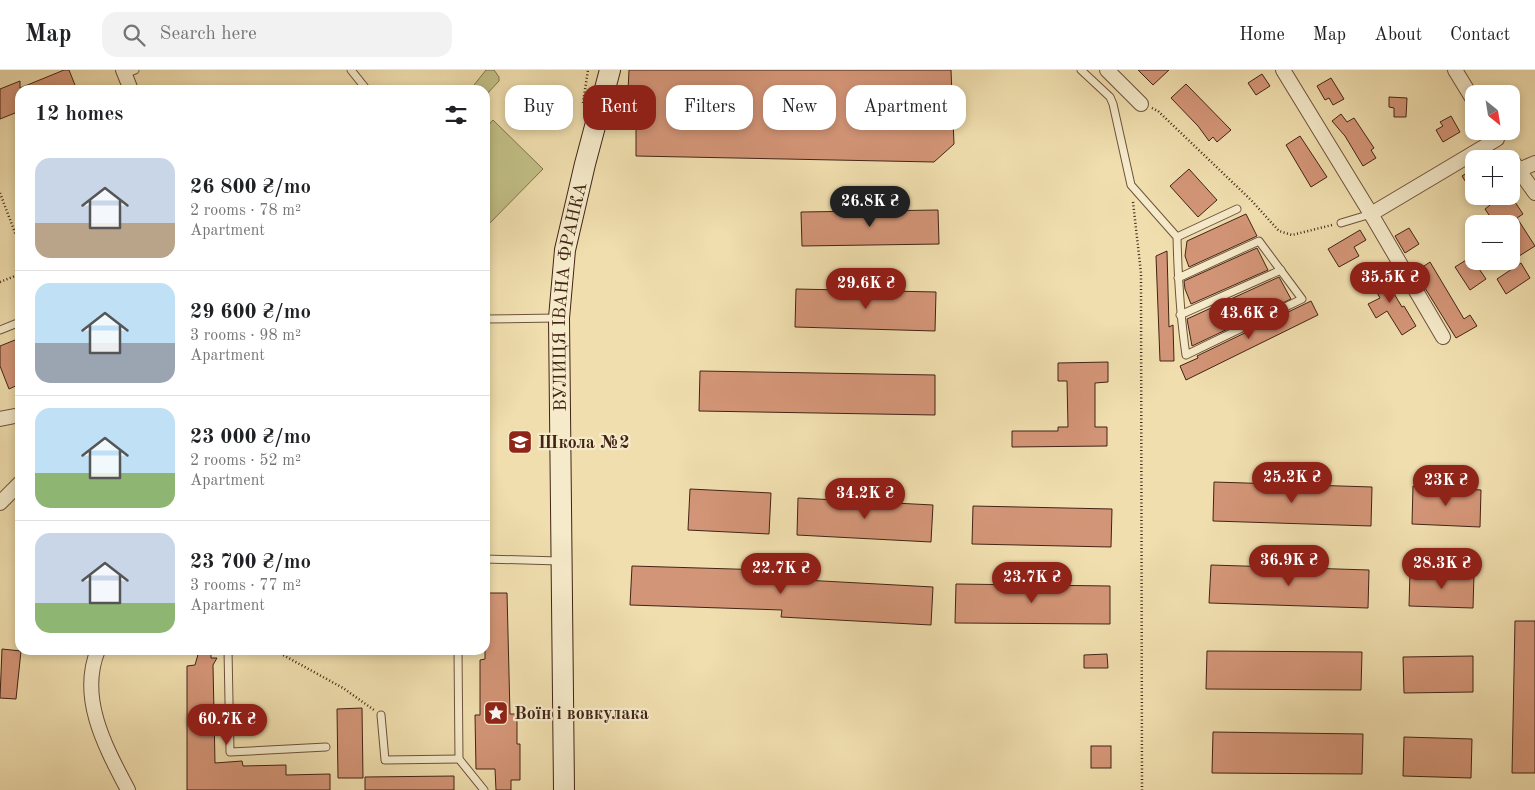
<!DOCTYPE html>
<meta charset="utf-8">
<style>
body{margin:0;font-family:"Old Standard TT",serif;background:#f2f2f2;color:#202124;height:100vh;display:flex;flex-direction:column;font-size:19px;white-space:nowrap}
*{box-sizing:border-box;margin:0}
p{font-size:16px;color:#757577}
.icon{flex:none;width:28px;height:28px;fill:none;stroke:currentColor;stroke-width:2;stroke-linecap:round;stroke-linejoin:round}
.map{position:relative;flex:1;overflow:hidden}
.details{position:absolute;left:15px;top:15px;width:475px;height:570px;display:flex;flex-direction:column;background:#fff;border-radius:15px;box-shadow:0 2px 8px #0003}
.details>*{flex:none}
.hud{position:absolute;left:505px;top:15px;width:475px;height:45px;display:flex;gap:10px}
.needle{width:32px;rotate:150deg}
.tools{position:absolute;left:1465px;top:15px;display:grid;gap:10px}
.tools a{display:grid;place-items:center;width:55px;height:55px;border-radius:10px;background:#fff;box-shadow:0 2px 8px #0003;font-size:25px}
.price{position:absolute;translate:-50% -42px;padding:0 11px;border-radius:18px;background:#8f2418;color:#fff;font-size:16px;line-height:32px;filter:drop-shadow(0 1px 2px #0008)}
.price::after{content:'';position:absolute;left:50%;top:30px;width:15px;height:11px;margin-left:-8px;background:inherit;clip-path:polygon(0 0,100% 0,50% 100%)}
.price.selected{background:#222;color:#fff}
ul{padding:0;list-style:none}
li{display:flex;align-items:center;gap:15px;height:125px;padding:0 20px}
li+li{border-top:1px solid #e0e0e0}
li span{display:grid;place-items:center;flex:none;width:140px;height:100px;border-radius:15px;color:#555}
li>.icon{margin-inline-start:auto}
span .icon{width:60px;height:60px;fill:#fffc;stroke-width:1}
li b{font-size:21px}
h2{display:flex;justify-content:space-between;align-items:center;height:60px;padding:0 20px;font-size:21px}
.pill{padding:0 18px;border-radius:15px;background:#fff;box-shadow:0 2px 8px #0003;font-size:18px;line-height:45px}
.pill.selected{background:#8f2418;color:#fff}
header{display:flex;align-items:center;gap:30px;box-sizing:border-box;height:70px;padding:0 25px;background:#fff;border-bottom:1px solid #e0e0e0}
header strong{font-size:24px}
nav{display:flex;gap:28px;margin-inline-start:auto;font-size:18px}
.search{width:350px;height:45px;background:#f2f2f2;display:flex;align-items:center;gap:12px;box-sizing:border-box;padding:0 18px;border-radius:15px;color:#757577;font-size:19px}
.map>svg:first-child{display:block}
.green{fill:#c1bf85;stroke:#82724e}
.building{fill:#d39577;stroke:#422416}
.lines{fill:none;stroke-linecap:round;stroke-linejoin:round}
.service-casing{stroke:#6e523c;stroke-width:9}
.minor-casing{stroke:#6e523c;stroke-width:16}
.secondary-casing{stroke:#422416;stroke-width:22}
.path{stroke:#422416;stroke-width:2.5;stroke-dasharray:1 2.5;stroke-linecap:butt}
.service{stroke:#f5eaca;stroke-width:7}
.minor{stroke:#f5eaca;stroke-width:14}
.secondary{stroke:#f5eaca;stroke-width:20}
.labels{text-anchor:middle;stroke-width:4.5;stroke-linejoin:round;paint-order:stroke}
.street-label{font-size:18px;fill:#422416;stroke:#f5eaca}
.poi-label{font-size:18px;font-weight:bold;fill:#422416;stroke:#f5eaca;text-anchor:start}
</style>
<header>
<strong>Map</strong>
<div class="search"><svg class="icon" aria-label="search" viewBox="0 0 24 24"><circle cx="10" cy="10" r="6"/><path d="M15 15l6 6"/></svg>Search here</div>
<nav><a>Home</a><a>Map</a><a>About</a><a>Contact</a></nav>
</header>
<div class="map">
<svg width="1535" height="720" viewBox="0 0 1535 720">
<rect width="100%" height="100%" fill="#f0deae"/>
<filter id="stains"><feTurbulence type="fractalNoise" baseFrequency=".004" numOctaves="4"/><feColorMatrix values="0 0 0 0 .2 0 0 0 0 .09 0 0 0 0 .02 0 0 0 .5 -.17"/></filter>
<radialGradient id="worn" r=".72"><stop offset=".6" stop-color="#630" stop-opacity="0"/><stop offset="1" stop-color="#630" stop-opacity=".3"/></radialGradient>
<!-- green -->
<g class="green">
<polygon points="486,0 494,0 499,7 499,11 485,26 485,20 470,20"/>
<polygon points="493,50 543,99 485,158 485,59"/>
</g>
<!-- building -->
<g class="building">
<polygon points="64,0 69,0 77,20 20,20 20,41 0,49 0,19 20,11 20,18"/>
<polygon points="629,0 951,0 954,74 934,92 636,86 636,21 628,21"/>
<polygon points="1138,0 1169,0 1153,15"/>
<polygon points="1262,4 1270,16 1256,25 1248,13"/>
<polygon points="1331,8 1344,29 1333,35 1329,28 1325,30 1317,16"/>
<polygon points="1186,14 1231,60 1217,72 1213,67 1209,71 1198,56 1171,28"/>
<polygon points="1389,27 1407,28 1406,47 1394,47 1394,38 1389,37"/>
<polygon points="1341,44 1347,52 1354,48 1374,78 1371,80 1376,88 1363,96 1345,66 1332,51"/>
<polygon points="1451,46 1460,62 1443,72 1436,60 1443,56 1440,52"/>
<polygon points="1300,66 1327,107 1311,117 1286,75"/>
<polygon points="1474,98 1474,125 1462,106"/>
<polygon points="1189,99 1217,130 1198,147 1170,116"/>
<polygon points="1485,126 1511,126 1523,144 1517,148 1535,176 1516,188 1511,180 1511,154 1495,154 1485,139 1490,135"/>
<polygon points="938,140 939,174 802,176 801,142"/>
<polygon points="1246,144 1257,166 1189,197 1185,186 1187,171"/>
<polygon points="1409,158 1419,174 1405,183 1395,166"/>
<polygon points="1360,160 1366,170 1354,177 1359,186 1339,197 1328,179"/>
<polygon points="1257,178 1268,200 1191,234 1185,219 1184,211"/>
<polygon points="1167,181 1169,257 1173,255 1174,291 1160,291 1156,186"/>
<polygon points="1471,187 1486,209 1470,220 1455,197"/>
<polygon points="1430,192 1464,249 1470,245 1477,256 1456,268 1415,202"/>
<polygon points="1521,193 1530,208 1506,224 1497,209"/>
<polygon points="1380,200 1402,237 1404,236 1416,256 1402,265 1387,241 1376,248 1368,234 1380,228 1368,207"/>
<polygon points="1279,207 1291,229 1192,276 1187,249"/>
<polygon points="796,219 936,222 935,261 795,257"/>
<polygon points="1311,231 1318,245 1186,310 1180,296 1198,288 1197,286"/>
<polygon points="20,268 20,314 9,319 0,296 0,276"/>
<polygon points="1108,292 1108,312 1095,313 1095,357 1107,357 1107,376 1012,377 1012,361 1058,361 1058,357 1068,357 1067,311 1058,311 1058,293"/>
<polygon points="700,301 935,305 935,345 699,341"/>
<polygon points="1214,412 1372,417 1371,456 1213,451"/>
<polygon points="1413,416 1481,420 1480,457 1412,454"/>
<polygon points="690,419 771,423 769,464 688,460"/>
<polygon points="798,428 933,435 931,472 797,465"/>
<polygon points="973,436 1112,439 1111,477 972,474"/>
<polygon points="1211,495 1369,500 1368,538 1209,533"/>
<polygon points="632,496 767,500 767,508 933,517 931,555 781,547 782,540 630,535"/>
<polygon points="1410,502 1474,504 1473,538 1409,536"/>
<polygon points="956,514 1110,516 1110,554 955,553"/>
<polygon points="485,523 507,523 510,644 517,644 517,674 520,674 520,710 511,710 511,720 496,720 495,699 476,699 475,645 480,645 480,590 485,589"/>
<polygon points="1515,551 1535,551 1535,703 1512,703"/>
<polygon points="2,579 21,581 16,629 0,628"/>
<polygon points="199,581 211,581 211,588 217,588 213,595 215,693 242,691 243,696 286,695 286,705 330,704 330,720 187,720 187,596 195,595"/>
<polygon points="1207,581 1362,582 1361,620 1206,619"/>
<polygon points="1107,584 1108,598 1084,598 1084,585"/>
<polygon points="1473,586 1473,622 1404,623 1403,587"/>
<polygon points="362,638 363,708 338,708 337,639"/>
<polygon points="1213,662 1363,664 1362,704 1212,703"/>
<polygon points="1404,667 1472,669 1471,708 1403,706"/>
<rect x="1091" y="676" width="20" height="22"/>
<polygon points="454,706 454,720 365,720 365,707"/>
</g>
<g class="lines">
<defs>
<g id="service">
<polyline points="351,0 367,20"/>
<path d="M1081 0 1110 27 1113 34 1131 115 1177 167C1178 207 1180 245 1186 285L1302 229 1259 171 1178 208"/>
<polyline points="125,4 135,0"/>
<polyline points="1341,153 1371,144"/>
<polyline points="1177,167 1237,139"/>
<polyline points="1180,245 1281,200"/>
<polyline points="485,249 557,248"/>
<polyline points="0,260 20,252"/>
<polyline points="485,489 559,491"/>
<polyline points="228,580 230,682 326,677"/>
<polyline points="458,580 459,689 484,720"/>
<polyline points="381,645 385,690 459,689"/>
</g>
<g id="minor">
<polyline points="123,0 131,20"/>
<polyline points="1107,0 1141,34"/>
<polyline points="1283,0 1371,144 1443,267"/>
<polyline points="1455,0 1474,31"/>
<polyline points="1511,89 1535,123"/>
<polyline points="1519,100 1535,93"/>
<polyline points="1371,144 1497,69"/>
<polyline points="0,349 20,345"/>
<polyline points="0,433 20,413"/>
<path d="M98 580C78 628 106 678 128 720"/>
</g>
<g id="secondary">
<path id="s1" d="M564 720 559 248 565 180 585 94 610 0"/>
</g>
</defs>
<!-- service casing -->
<use href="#service" class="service-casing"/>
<!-- minor casing -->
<use href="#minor" class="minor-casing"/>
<!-- secondary casing -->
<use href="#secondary" class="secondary-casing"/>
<!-- path -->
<g class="path">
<polyline points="583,33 588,0"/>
<polyline points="1152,38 1158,41 1251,130 1279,161 1292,165 1332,155"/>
<polyline points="0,123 20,176"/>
<polyline points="1133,132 1141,203 1142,720"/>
<polyline points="0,212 20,204"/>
<polyline points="274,580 343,618 374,640"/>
</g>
<!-- service -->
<use href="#service" class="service"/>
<!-- minor -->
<use href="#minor" class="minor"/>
<!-- secondary -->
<use href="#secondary" class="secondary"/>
</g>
<!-- icons -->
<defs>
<symbol id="school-square" viewBox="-11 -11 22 22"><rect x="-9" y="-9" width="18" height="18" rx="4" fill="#8f2418" stroke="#f5eaca"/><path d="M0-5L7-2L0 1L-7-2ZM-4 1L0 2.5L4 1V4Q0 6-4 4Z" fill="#fff"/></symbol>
<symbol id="sight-square" viewBox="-11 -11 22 22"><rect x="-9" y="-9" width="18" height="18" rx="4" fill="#8f2418" stroke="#f5eaca"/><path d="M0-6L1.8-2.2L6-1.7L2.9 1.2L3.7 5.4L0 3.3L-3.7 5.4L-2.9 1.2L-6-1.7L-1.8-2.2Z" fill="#fff"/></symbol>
</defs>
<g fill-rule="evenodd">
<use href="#school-square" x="506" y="358" width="28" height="28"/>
<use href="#sight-square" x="482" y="629" width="28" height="28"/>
</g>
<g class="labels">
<!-- street labels -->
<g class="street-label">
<text dy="6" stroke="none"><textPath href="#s1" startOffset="494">ВУЛИЦЯ ІВАНА ФРАНКА</textPath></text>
</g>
<!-- poi labels -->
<g class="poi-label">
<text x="538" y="378">Школа №2</text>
<text x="514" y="649">Воїн і вовкулака</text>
</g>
</g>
<rect width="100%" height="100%" filter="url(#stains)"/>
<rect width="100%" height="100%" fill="url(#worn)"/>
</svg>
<div class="tools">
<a><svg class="needle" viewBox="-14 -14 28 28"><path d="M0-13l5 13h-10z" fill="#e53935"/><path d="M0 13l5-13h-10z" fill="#757577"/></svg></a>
<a>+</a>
<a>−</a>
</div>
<b class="price selected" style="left:870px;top:158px">26.8K ₴</b>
<b class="price" style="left:1390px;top:234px">35.5K ₴</b>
<b class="price" style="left:866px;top:240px">29.6K ₴</b>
<b class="price" style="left:1249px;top:270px">43.6K ₴</b>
<b class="price" style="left:1292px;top:434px">25.2K ₴</b>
<b class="price" style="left:1446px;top:437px">23K ₴</b>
<b class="price" style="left:865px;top:450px">34.2K ₴</b>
<b class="price" style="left:1289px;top:517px">36.9K ₴</b>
<b class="price" style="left:1442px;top:520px">28.3K ₴</b>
<b class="price" style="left:781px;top:525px">22.7K ₴</b>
<b class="price" style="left:1032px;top:534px">23.7K ₴</b>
<b class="price" style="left:227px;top:676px">60.7K ₴</b>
<div class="hud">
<a class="pill">Buy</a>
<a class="pill selected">Rent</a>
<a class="pill">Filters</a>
<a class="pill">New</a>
<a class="pill">Apartment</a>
</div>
<section class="details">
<h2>12 homes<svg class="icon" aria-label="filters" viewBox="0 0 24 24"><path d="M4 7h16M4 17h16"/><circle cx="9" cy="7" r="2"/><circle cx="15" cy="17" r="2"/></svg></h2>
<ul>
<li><span style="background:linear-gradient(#c9d6e8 65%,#b9a48a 0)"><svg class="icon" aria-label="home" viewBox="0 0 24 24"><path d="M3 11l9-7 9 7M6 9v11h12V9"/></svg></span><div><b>26 800 ₴/mo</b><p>2 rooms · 78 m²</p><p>Apartment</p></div></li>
<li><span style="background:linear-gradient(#bfe0f5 60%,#9aa5b1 0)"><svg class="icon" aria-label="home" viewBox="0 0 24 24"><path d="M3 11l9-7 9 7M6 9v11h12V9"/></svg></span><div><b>29 600 ₴/mo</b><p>3 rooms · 98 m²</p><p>Apartment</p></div></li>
<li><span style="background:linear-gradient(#bfe0f5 65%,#8fb573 0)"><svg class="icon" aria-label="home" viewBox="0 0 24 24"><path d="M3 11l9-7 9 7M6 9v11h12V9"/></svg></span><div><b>23 000 ₴/mo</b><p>2 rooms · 52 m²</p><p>Apartment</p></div></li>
<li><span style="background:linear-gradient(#c9d6e8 70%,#8fb573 0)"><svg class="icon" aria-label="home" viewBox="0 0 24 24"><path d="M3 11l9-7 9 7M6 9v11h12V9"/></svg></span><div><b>23 700 ₴/mo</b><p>3 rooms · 77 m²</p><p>Apartment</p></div></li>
</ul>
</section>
</div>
